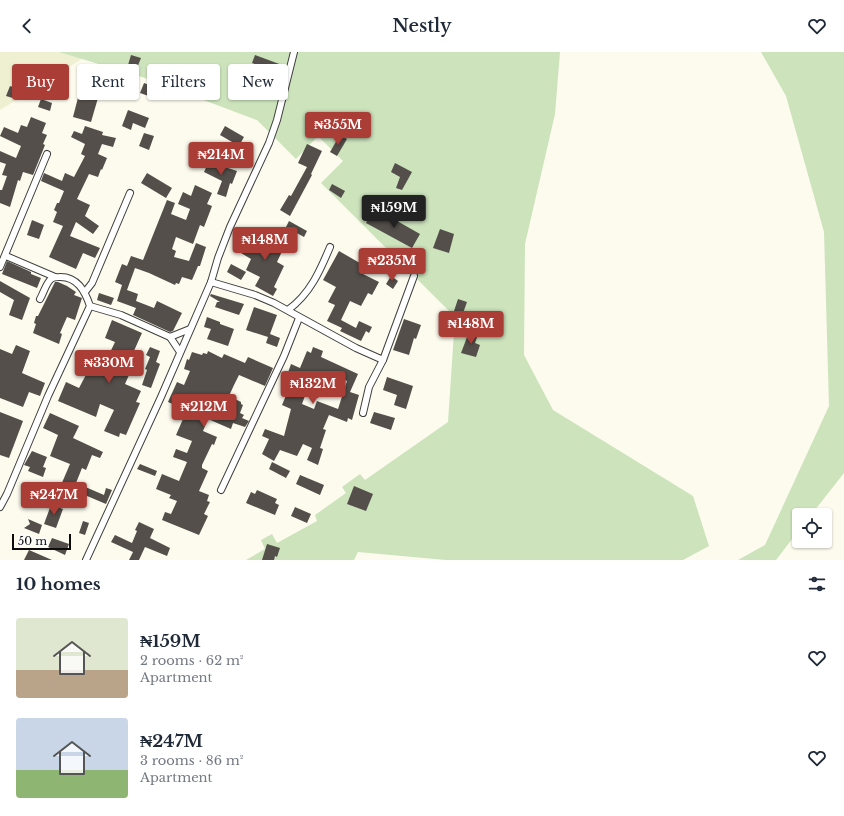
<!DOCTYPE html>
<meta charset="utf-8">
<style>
body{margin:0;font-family:"Libre Baskerville",serif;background:#f2f2f3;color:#1f2937;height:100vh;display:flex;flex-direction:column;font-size:15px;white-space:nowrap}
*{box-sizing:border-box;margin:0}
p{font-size:13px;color:#747a83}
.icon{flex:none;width:22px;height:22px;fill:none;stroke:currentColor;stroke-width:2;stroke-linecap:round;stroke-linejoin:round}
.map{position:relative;height:508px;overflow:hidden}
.drawer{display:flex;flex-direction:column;background:#fff;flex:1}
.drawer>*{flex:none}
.hud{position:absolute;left:12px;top:12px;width:400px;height:36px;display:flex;gap:8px}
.buttons{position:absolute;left:792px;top:456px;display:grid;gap:8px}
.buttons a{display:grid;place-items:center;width:40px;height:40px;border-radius:4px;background:#fff;box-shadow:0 1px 3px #0004;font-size:20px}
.scale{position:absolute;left:12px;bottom:10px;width:59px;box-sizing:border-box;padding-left:4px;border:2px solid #0c0c0c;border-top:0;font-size:11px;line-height:14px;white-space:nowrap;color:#0c0c0c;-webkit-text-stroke:3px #fff;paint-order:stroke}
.price{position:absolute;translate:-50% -34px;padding:0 9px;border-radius:4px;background:#aa3e37;color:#fff;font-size:13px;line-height:26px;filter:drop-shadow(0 1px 2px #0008)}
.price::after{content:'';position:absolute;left:50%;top:24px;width:12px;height:9px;margin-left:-6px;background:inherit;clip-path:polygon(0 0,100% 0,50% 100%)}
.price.on{background:#222;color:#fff}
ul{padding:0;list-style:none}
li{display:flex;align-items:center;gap:12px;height:100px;padding:0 16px}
li span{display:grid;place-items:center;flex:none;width:112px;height:80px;border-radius:4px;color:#555}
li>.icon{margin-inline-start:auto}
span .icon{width:48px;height:48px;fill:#fffc;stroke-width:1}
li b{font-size:17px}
h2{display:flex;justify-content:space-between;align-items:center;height:48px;padding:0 16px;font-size:17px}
.chip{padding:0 14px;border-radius:4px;background:#fff;box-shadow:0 1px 3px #0004;font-size:14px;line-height:36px}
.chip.on{background:#aa3e37;color:#fff}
header{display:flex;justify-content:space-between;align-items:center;height:52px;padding:0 16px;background:#fff;font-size:18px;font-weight:600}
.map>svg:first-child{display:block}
.farmland{fill:#efefd1}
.green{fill:#cce3bc}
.building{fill:#544f4a;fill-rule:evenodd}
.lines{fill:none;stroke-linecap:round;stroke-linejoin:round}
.minor-casing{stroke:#3f3f3f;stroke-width:8}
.minor{stroke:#fff;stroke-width:6}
</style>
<header><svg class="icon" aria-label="back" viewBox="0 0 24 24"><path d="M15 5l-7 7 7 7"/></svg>Nestly<svg class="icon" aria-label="heart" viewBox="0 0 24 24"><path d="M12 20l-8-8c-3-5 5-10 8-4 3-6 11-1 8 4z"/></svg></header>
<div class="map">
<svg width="844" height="508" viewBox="0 0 844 508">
<rect width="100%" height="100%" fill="#fdfbee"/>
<!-- farmland -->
<polygon class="farmland" points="0,0 93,0 0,58"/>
<!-- green -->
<g class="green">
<polygon points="59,0 560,0 555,62 525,192 524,303 553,358 693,444 709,494 683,508 446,508 358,500 354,508 246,508 265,497 261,488 272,482 277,491 317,469 315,463 346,441 342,435 360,422 365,428 448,370 455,265 321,131 343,109 318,84 296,107 257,68 145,26"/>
<polygon points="761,0 844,0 844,421 811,463 799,463 799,478 776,508 738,508 765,493 829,354 824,180 786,44"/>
</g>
<!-- building -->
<g class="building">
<polygon points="131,3 141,6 137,16 128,13"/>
<polygon points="255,3 282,13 279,21 252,11"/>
<polygon points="144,31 163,38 160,48 140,41"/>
<polygon points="10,34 19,37 16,47 6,44"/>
<polygon points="81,34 100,39 91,70 73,65"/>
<polygon points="41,47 52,51 50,59 38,55"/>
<polygon points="128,58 149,66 145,76 133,71 131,78 122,74"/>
<polygon points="31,65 46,71 42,81 47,83 43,92 45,93 33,123 23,120 20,129 18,128 10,155 0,151 0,138 2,138 7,124 2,123 6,112 0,110 0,99 16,106 21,94 0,84 4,75 18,81 21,73 27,75"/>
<polygon points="85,74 103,80 102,83 116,86 113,95 102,92 98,102 107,106 102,118 101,117 98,125 89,122 77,147 90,153 85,164 99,174 93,182 76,170 70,184 100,196 95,206 83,201 76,217 49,205 63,174 53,170 57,160 54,158 57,151 59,151 64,139 41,129 44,121 62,129 65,121 74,125 85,104 81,102 85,92 71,85 74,79 82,82"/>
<polygon points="225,74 244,85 239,94 220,83"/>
<polygon points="144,81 154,84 149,98 139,94"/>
<polygon points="340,83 347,87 337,104 330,100"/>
<polygon points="307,92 322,99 311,122 312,123 290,164 280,158 289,143 291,144 307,115 298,111"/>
<polygon points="210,107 223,113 222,114 237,119 232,132 230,131 226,145 217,142 222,129 204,120"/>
<polygon points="395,111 412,120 402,138 396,136 400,125 391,120"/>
<polygon points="147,121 172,136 166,146 141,131"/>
<polygon points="332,132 345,139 341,146 329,138"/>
<polygon points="195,133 212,141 207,152 212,154 209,162 204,175 200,173 193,192 176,185 172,197 176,199 174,205 189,209 196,191 206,195 200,214 198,214 192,228 182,225 179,232 176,231 175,233 149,221 135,216 127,238 138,242 136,249 154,256 157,249 182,261 173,279 170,280 133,263 136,256 117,249 122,233 115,230 122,212 127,214 131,204 143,208 167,148 175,151 171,162 186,168 190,157 178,152 183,140 191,144"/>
<polygon points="371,161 381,166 383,161 420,182 412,196 366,171"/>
<polygon points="32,168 44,173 39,187 27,183"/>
<polygon points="289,169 307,179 304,185 286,175"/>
<polygon points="440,177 454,182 449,201 433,196"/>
<polygon points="267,178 277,185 277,186 286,191 277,210 284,214 274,235 277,237 273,244 255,234 260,225 246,218 251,207 236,198 240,191 253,198"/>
<polygon points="339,199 365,214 361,221 379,230 372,243 368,241 361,254 350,249 341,268 356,276 359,269 372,275 369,281 366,279 361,289 340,279 342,276 327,269 335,253 328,250 336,235 323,228"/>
<polygon points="7,209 31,220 31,222 41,226 37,236 2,222"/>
<polygon points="231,212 246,220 241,228 227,220"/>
<polygon points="391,224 398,229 393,237 386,232"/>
<polygon points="0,229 30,246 22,268 9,263 14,248 0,240"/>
<polygon points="55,230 58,230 67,234 76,240 74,243 82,246 75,268 67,265 60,281 62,282 59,292 33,281 36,272 34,271 36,264 38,264"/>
<polygon points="99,241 114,246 111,253 97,248"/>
<polygon points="211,242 244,252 239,263 215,255 217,250 220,250 210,244"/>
<polygon points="458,247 467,250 461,267 452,265"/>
<polygon points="254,255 277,263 270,282 280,286 277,295 266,291 268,285 246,278"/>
<polygon points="207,265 220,270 220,272 234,277 228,294 207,287 211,277 204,275"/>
<polygon points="404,267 421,273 416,287 414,286 409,303 393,298"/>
<polygon points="112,268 142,281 124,321 129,323 125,332 141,339 136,350 140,351 126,383 120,381 119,385 104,379 114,358 100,352 96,365 58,349 66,330 79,336 89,317 94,319 95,317 109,324 114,312 106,309 115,290 105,286"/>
<polygon points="469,280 478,282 475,291 480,293 476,305 461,301"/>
<polygon points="16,293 30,299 22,321 45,331 40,344 29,340 23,355 0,346 0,297 12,302"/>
<polygon points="150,295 160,299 156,310 160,312 151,336 142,333 147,318 145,317 150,305 146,303"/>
<path d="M313 295 323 299 321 305 358 322 350 340 359 343 352 368 348 366 347 370 329 363 323 377 326 378 320 396 323 397 318 413 307 408 312 396 303 392 297 404 280 398 274 409 262 402 269 387 262 384 265 377 284 384 291 357 282 353 290 334 284 332 291 312 300 316 307 299 311 301ZM328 320 347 329 338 357 317 349 314 357 302 352 306 341 318 346Z"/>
<polygon points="208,299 222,306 224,302 245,311 248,305 273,316 265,334 239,323 234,333 229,344 241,350 241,352 243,353 240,361 244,363 242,366 249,369 245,375 233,371 231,377 208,367 203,379 217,385 214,393 212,392 202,413 202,416 208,419 199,439 209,443 207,449 210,450 204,462 208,464 199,483 162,468 165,460 171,462 177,449 169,446 171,443 156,437 162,422 179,429 187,410 173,405 176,397 187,401 192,389 176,383 187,358 168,350 177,330 184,333 190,319 184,317 187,307 189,308 192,300 202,303 203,301 207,302"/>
<polygon points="387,325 413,334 406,357 394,353 397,343 383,338"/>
<polygon points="0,360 23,369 9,406 0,403"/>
<polygon points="374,360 395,366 391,378 370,371"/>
<polygon points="50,361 79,374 73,386 103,400 100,406 92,403 86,418 82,416 76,431 104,443 106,436 112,438 106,452 61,433 70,412 50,404 58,383 43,376"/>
<polygon points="32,399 47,405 43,415 46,416 43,425 28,419 30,415 24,413"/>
<polygon points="272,410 290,419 286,426 269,417"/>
<polygon points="140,412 157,419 155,424 137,417"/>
<polygon points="300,423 324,433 320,443 296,432"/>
<polygon points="354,434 373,442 366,459 347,452"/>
<polygon points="257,438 277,447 275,451 279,453 275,463 246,451 251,440 255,442"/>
<polygon points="51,453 63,457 56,476 44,472"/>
<polygon points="295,455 311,462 307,471 291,464"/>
<polygon points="28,467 42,473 39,482 24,476 30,472"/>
<polygon points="83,469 89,471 85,483 79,481"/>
<polygon points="139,470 154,477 150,486 170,496 167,504 145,495 139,508 129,508 133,500 111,490 115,483 132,491 137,479 135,478"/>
<polygon points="52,486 69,492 65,503 48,495"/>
<polygon points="267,492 280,496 277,505 275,504 274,508 262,508"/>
<polygon points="29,498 52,508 24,508"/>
</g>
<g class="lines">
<defs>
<g id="minor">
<polyline points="6,204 55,225"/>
<polyline points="0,215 47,102"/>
<polyline points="211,230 255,243 274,251 356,296 383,308 414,224"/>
<polyline points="85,240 92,231 130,141"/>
<polyline points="90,254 121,263 170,285 190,277"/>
<path d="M288 258C310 242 320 219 330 195"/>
<polyline points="170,285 180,300"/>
<polyline points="363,361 369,335 383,308"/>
<polyline points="221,438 284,304 299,266"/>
<path d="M0 455 7 442 48 344 90 254C85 239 77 224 59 225 56 225 52 225 50 228 46 232 43 242 40 247"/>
<polyline points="86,508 161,345 211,230 218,206 230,175 269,91 277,68 294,0"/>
</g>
</defs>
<!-- minor casing -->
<use href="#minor" class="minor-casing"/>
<!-- minor -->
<use href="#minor" class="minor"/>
</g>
</svg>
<div class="buttons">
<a><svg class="icon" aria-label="locate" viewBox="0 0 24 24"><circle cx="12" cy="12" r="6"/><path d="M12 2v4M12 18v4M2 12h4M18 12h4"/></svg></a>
</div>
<div class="scale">50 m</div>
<b class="price" style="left:338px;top:94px">₦355M</b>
<b class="price" style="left:221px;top:124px">₦214M</b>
<b class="price on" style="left:394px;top:177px">₦159M</b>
<b class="price" style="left:265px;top:209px">₦148M</b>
<b class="price" style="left:392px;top:230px">₦235M</b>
<b class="price" style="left:471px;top:293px">₦148M</b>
<b class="price" style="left:109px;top:332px">₦330M</b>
<b class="price" style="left:313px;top:353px">₦132M</b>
<b class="price" style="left:204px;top:376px">₦212M</b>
<b class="price" style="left:54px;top:464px">₦247M</b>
<div class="hud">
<a class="chip on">Buy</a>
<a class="chip">Rent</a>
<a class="chip">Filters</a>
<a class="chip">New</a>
</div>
</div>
<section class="drawer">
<h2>10 homes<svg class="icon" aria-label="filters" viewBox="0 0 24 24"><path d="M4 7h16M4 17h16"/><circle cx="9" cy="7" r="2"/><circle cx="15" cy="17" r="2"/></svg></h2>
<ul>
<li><span style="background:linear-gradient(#dfe7d0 65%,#b9a48a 0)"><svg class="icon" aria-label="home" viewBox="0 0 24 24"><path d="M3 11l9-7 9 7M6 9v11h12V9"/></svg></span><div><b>₦159M</b><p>2 rooms · 62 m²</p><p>Apartment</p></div><svg class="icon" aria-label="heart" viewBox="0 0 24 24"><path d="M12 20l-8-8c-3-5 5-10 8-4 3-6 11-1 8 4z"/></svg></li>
<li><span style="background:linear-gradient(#c9d6e8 65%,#8fb573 0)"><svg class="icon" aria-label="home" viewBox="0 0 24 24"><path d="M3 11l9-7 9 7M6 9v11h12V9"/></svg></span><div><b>₦247M</b><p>3 rooms · 86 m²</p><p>Apartment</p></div><svg class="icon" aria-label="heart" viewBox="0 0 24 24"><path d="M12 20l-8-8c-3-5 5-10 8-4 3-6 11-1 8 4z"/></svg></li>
</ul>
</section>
